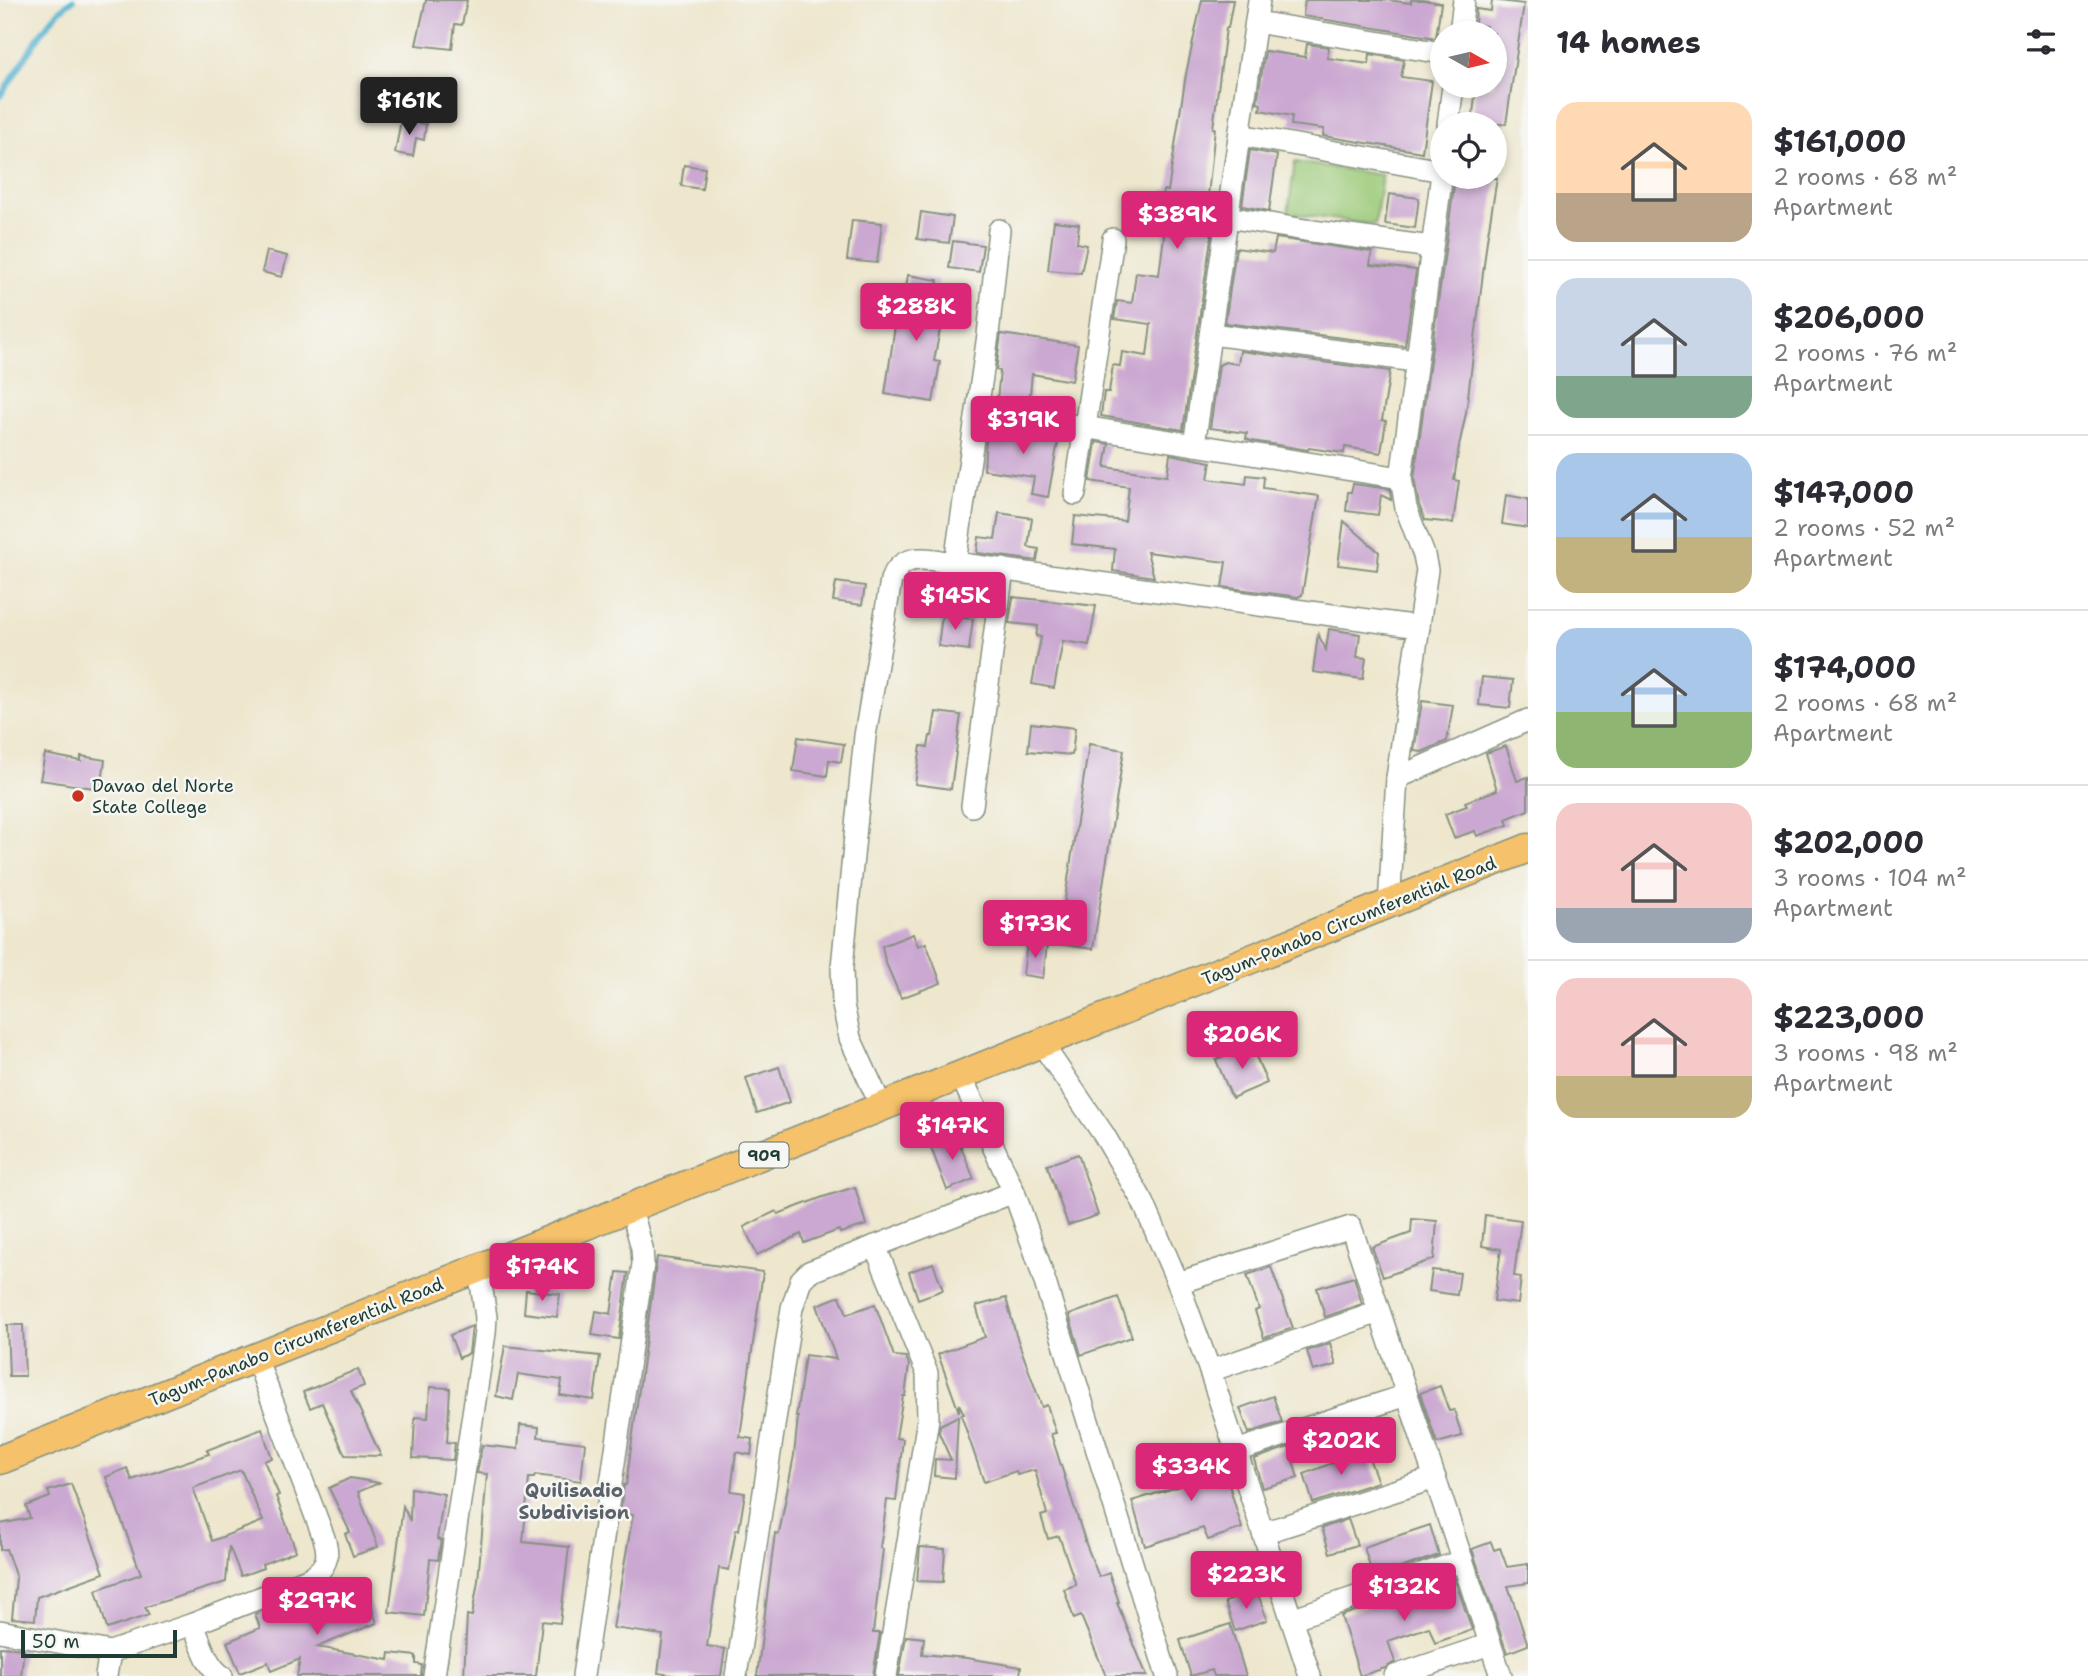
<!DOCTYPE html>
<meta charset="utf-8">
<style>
body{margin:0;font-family:"Shantell Sans",sans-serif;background:#f7f7f7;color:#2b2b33;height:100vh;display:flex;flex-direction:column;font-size:26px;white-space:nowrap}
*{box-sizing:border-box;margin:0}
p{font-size:23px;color:#7c7c81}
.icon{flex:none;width:38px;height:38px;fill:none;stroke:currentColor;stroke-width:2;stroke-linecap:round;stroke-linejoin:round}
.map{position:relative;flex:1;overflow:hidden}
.side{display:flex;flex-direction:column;background:#fff;width:560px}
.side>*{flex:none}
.needle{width:46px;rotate:98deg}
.tools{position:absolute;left:1430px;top:21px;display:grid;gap:14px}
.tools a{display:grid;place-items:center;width:77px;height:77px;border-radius:50%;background:#fff;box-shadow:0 4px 10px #0003;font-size:35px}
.scale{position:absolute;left:21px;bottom:18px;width:156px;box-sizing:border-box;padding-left:7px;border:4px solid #1f3d34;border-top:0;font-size:19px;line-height:24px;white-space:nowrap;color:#1f3d34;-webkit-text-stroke:5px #f6f6f2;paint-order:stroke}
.price{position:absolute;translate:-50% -60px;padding:0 16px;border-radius:7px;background:#db2777;color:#fff;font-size:23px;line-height:46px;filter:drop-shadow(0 2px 4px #0008)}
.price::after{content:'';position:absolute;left:50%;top:42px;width:21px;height:16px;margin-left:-10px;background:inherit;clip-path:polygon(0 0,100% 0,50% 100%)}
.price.on{background:#222;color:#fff}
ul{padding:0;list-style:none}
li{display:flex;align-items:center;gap:21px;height:175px;padding:0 28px}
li+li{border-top:2px solid #e1e1e2}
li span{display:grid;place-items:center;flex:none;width:196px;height:140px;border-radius:21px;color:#555}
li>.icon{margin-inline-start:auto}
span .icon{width:84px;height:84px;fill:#fffc;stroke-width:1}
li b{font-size:30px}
h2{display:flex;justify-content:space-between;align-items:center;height:84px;padding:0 28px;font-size:30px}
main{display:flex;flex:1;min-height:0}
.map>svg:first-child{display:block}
.green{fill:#9bca78;stroke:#5d8456;stroke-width:2}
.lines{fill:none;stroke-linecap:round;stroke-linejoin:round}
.stream{stroke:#51b2d0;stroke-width:6}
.building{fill:#cba8d1;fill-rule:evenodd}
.minor-casing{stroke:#869281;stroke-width:24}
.major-casing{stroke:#869281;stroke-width:31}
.minor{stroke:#fff;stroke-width:21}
.major{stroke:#f5c16b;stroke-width:28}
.poi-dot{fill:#c8321e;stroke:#f6f6f2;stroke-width:2.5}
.labels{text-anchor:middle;stroke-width:5;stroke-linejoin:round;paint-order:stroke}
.shield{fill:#f6f6f2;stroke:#60746d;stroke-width:2}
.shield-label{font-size:16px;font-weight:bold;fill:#1f3d34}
.poi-label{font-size:18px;fill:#1f3d34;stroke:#f6f6f2;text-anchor:start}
.street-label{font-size:18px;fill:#1f3d34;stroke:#f6f6f2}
.neighbourhood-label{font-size:19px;font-weight:bold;fill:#5b626b;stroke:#f6f6f2}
</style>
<main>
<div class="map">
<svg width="1528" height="1676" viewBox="0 0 1528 1676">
<rect width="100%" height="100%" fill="#f6f6f2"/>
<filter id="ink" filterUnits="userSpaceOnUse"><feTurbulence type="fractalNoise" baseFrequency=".0143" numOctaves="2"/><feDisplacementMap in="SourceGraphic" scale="14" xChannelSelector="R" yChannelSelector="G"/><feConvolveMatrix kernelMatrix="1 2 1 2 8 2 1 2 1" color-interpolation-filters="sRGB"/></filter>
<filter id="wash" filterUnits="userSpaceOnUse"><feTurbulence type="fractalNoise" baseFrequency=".00686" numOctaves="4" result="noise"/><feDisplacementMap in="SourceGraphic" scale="28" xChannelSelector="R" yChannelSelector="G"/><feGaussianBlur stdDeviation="1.57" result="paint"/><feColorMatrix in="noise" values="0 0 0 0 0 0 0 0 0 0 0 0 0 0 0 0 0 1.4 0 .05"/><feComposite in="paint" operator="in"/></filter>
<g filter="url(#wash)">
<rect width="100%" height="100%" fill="#eee7ce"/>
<!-- green -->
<polygon class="green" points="1295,162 1382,175 1375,225 1288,213"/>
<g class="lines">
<!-- stream -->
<path class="stream" d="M0 96C22 68 43 19 73 0"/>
</g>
<g id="blocks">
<!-- building -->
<g class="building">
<polygon points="426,0 467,0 462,25 455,24 452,49 416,45"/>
<polygon points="1202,0 1233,0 1228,28 1226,28 1213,128 1215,128 1208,196 1217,197 1183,430 1101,416 1104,392 1109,392 1113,365 1120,366 1122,352 1147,356 1151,324 1114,319 1117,301 1132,303 1136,272 1159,275 1167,213 1161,212 1164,190 1168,191 1186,74"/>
<polygon points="1305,0 1387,0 1411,3 1411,0 1423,0 1441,3 1436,38 1303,16"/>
<polygon points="1492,0 1524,4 1506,124 1472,124 1476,86 1494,86 1494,33 1485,33 1486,26 1475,24 1476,9 1491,11"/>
<polygon points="1307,44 1329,47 1327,58 1369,64 1370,54 1404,60 1401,77 1432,81 1422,152 1323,136 1324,129 1291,125 1292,116 1260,110 1261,104 1257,103 1265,51 1305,57"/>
<polygon points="401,120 426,124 424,140 416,138 413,156 395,153"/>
<polygon points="1250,150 1277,155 1269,211 1242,206"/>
<polygon points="684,165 705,168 702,189 681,186"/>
<polygon points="1466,177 1497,178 1487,240 1466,413 1459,446 1454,480 1459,481 1453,523 1425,520 1419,505 1414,478 1455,178 1466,179"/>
<polygon points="1389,194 1419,198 1415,228 1385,224"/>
<polygon points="921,212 953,217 949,243 917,239"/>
<polygon points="852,220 882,223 877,263 847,260"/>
<polygon points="1054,221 1079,224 1077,243 1087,245 1081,273 1048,270"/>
<polygon points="1276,238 1372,252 1370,265 1416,270 1405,346 1225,323 1236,248 1273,253"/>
<polygon points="953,241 983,245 979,272 949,268"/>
<polygon points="267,251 287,256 282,277 262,272"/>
<polygon points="908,275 938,280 933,318 942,319 934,361 940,362 933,402 885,394 897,312 902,313"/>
<polygon points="1001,334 1078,345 1072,381 1032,374 1029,405 997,400 1000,371 996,370"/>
<polygon points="1240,351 1390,371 1382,420 1386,421 1381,453 1345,447 1344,453 1309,448 1308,450 1252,441 1246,439 1247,433 1210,428 1219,365 1225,362 1238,364"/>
<polygon points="994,426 1059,436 1048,497 1031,494 1034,477 984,470 986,438 992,439"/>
<polygon points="1096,442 1109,444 1105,467 1167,476 1170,454 1211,462 1208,479 1246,484 1247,475 1264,477 1263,488 1319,496 1302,595 1298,597 1222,587 1226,562 1147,552 1154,577 1113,571 1115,549 1072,544 1075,516 1125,521 1129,487 1090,481"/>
<polygon points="1353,484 1390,489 1391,500 1381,495 1378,515 1346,511 1348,492 1351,492"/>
<polygon points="1506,495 1528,499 1528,528 1502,524"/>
<polygon points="999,513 1032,518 1028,547 1039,549 1037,561 977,553 979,537 995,539"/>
<polygon points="1344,521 1379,552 1377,570 1338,565"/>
<polygon points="836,582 865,586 862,605 833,601"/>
<polygon points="1013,597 1096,606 1089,645 1063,641 1054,688 1032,684 1041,637 1036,636 1038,626 1009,623"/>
<polygon points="942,615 973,619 969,650 938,646"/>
<polygon points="1329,629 1360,634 1357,657 1366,658 1363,679 1313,672 1318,634 1326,650"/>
<polygon points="1482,677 1513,680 1510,708 1479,705"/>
<polygon points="1422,701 1453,705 1447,741 1422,752 1414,751"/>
<polygon points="936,712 961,715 951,789 915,784 921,746 928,747 930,736 932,736"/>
<polygon points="1031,723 1075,728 1072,755 1028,751"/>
<polygon points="798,737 844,744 841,762 829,760 827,776 793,771"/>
<polygon points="1089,744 1124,750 1093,949 1058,944"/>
<polygon points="1506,746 1517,781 1528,777 1528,810 1506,819 1508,825 1477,836 1475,831 1454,838 1445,814 1467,806 1465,802 1497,790 1486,753"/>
<polygon points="45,754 81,761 81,756 105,760 101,789 40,780"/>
<polygon points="913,934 918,946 926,943 941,983 901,998 885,961 882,946"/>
<polygon points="1027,943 1047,945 1043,978 1023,975"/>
<polygon points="1251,1044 1267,1083 1232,1098 1216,1060"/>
<polygon points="779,1067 790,1102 757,1113 746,1078"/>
<polygon points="956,1134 974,1179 947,1190 930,1145"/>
<polygon points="1078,1154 1098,1215 1068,1225 1047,1165"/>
<polygon points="855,1187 866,1225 840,1233 839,1230 804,1243 801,1234 757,1255 744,1227 776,1211 778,1214 823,1197"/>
<polygon points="1485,1215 1521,1220 1514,1276 1521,1277 1518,1304 1494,1301 1501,1249 1482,1246"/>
<polygon points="1412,1219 1437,1221 1434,1259 1383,1277 1372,1247 1411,1233"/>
<polygon points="657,1257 763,1272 740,1437 753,1439 751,1455 736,1452 731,1491 745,1493 739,1530 736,1529 729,1570 719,1568 707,1646 725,1649 721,1676 678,1676 658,1673 663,1635 613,1628 633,1515 620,1513 624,1485 626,1485"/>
<polygon points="933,1263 943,1290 918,1299 909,1272"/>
<polygon points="1271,1267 1293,1328 1264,1338 1255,1311 1259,1309 1247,1275"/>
<polygon points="1432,1270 1460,1273 1457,1295 1429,1291"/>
<polygon points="617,1272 628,1273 619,1339 592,1335 596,1311 611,1314"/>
<polygon points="1354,1277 1362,1304 1325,1317 1317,1288"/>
<polygon points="526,1290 560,1294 557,1317 524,1313"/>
<polygon points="840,1296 847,1314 875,1304 894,1356 906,1357 909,1365 905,1396 903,1396 896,1438 903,1439 896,1501 887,1500 880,1548 883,1549 873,1633 880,1633 873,1676 757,1676 775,1533 779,1534 794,1455 798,1417 796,1417 805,1355 836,1359 817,1305"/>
<polygon points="1118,1297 1132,1337 1081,1355 1069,1315"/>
<polygon points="1006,1298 1016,1335 1042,1407 1047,1405 1056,1433 1051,1434 1086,1544 1099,1577 1109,1573 1119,1602 1117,1603 1147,1676 1106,1676 1081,1616 1074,1619 1064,1589 1076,1585 1059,1536 1048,1539 1041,1516 1047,1514 1035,1470 1017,1475 1016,1471 984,1482 961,1415 964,1414 959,1404 959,1412 938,1354 985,1337 976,1306"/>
<polygon points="7,1325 23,1325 25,1376 9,1376"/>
<polygon points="472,1326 469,1353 459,1358 450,1335"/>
<polygon points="1330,1343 1336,1365 1313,1371 1307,1351"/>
<polygon points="505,1346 600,1356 594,1400 560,1395 562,1380 518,1374 513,1400 496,1396"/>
<polygon points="358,1369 364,1386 351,1391 381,1456 345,1455 322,1403 310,1408 303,1392"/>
<polygon points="1440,1386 1449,1411 1454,1410 1462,1436 1437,1443 1420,1393"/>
<polygon points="430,1387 450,1388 447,1442 455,1443 453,1460 413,1458 415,1417 428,1418"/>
<polygon points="1273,1396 1282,1422 1249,1433 1240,1408"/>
<polygon points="958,1416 955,1478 934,1476 935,1459 951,1460 939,1433 940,1425"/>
<polygon points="520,1425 539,1427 538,1437 585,1443 581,1481 535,1475 534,1478 529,1478 523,1542 569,1547 560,1623 542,1621 536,1676 464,1676 467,1615 472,1616 478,1581 487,1474 477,1473 482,1445 518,1449"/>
<path d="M262 1429 272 1458 264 1461 279 1495 276 1496 296 1551 262 1564 263 1568 241 1576 229 1546 226 1582 145 1607 149 1615 107 1629 96 1590 141 1574 106 1477 127 1468 132 1480 209 1454 207 1450ZM241 1470 263 1521 212 1541 193 1488Z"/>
<polygon points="1217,1445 1242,1528 1208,1540 1203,1528 1145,1546 1132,1501 1193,1482 1185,1455"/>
<polygon points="1289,1447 1298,1478 1262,1488 1254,1459"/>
<polygon points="1366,1450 1378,1482 1313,1503 1304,1474"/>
<polygon points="350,1478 379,1483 358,1492 378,1547 353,1556 345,1534 350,1532 329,1488"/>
<polygon points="71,1484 104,1573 37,1597 35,1620 12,1618 16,1578 6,1549 0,1550 0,1524 30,1518 26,1506 50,1497 48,1491"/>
<polygon points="411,1488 444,1494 437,1539 441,1540 438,1560 430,1559 424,1616 389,1612 403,1506 410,1521"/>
<polygon points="1348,1519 1357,1545 1330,1553 1322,1528"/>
<polygon points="1430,1525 1439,1555 1373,1577 1364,1547"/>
<polygon points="1491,1542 1494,1550 1500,1548 1507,1567 1528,1564 1528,1583 1508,1586 1528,1645 1507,1653 1472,1549"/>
<polygon points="920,1547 945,1549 943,1582 917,1581"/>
<polygon points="1454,1577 1472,1630 1435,1643 1429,1627 1388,1641 1395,1662 1385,1668 1360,1676 1341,1616"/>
<polygon points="335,1581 340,1596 364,1587 377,1623 317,1647 389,1660 390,1653 416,1656 416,1664 422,1665 421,1676 297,1676 300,1659 271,1671 268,1662 240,1673 227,1642 260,1628 255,1614"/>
<polygon points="1257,1591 1267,1620 1235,1631 1225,1602"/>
<polygon points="1230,1624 1246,1676 1214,1676 1212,1670 1191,1676 1180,1640"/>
<polygon points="906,1636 924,1638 922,1654 967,1658 1021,1667 1020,1676 899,1676"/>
<polygon points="0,1647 24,1649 21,1676 0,1676"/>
</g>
</g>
</g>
<g filter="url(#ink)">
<use href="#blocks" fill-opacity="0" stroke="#869281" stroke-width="2"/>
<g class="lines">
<defs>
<g id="minor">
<polyline points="1256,22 1442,53"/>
<polyline points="1460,33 1464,0"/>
<polyline points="1448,124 1453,86"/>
<polyline points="1240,135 1442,171"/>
<polyline points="1228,217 1305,230 1431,247"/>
<polyline points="1211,334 1415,361"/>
<polyline points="978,410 1401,478"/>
<polyline points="1194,445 1259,0"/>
<polyline points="1075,494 1113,239"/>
<polyline points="955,563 1419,627"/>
<polyline points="1397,778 1528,720"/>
<polyline points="972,806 1003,569"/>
<polyline points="1389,905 1397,778 1427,570 1424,555 1406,508 1401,478 1442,174"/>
<polyline points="1042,1044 1104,1135 1143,1202 1178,1283 1210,1371 1310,1676"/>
<polyline points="961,1076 1014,1192 1039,1263 1167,1676"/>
<path d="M882 1108 850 1038 843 1005 842 967 865 736 891 580C903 550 929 560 955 563L988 335 999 230"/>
<polyline points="875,1246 927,1373 928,1419 886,1676"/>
<polyline points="1178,1283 1351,1227 1501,1676"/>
<polyline points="1210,1371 1379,1312"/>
<polyline points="1236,1451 1407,1395"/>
<polyline points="1263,1533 1435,1478"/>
<polyline points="1291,1619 1462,1561"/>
<path d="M193 1624C200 1640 206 1666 222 1676"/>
<path d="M0 1631 110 1652 193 1624 310 1578C327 1567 330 1557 324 1538L256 1358"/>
<polyline points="106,1676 110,1652"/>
<polyline points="434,1676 485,1333 486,1317 479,1270"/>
<polyline points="583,1676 643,1264 642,1248 631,1208"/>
<polyline points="736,1676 792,1308 801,1280 809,1272 1014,1192"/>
<polyline points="1395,1676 1490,1644"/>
</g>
<polyline id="major" points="0,1460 1528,848"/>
</defs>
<!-- minor casing -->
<use href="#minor" class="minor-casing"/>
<!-- major casing -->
<use href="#major" class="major-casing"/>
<!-- minor -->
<use href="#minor" class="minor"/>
<!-- major -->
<use href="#major" class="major"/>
</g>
</g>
<!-- markers -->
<circle class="poi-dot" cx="78" cy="796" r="7"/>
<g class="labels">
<!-- shield labels -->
<rect class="shield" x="739.5" y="1142.5" width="49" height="25" rx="5"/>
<g class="shield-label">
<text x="764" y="1161">909</text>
</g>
<!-- poi labels -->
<g class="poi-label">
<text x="92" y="792">Davao del Norte<tspan x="92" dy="21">State College</tspan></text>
</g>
<!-- street labels -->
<g class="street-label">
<text transform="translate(1349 921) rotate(-22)" y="6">Tagum-Panabo Circumferential Road</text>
<text transform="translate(296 1342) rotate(-22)" y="6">Tagum-Panabo Circumferential Road</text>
</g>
<!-- neighbourhood labels -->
<g class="neighbourhood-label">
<text x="574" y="1497">Quilisadio<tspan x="574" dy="22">Subdivision</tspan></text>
</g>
</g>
</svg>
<div class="tools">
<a><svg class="needle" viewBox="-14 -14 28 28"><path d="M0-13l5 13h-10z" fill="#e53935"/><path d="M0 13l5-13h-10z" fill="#7c7c81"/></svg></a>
<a><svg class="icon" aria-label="locate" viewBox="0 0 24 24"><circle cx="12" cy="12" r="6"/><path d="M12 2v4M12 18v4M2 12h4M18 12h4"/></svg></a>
</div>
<div class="scale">50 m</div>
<b class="price on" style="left:409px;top:137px">$161K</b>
<b class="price" style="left:1177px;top:251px">$389K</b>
<b class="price" style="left:916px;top:343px">$288K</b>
<b class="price" style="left:1023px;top:456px">$319K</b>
<b class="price" style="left:955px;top:632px">$145K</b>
<b class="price" style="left:1035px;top:960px">$173K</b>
<b class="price" style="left:1242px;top:1071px">$206K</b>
<b class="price" style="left:952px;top:1162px">$147K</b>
<b class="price" style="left:542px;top:1303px">$174K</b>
<b class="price" style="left:1341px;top:1477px">$202K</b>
<b class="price" style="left:1191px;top:1503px">$334K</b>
<b class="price" style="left:1246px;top:1611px">$223K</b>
<b class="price" style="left:1404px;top:1623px">$132K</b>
<b class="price" style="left:317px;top:1637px">$297K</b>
</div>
<section class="side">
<h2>14 homes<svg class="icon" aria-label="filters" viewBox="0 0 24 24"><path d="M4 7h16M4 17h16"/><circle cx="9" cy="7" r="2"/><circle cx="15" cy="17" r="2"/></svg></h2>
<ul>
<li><span style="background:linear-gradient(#ffd9b3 65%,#b9a48a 0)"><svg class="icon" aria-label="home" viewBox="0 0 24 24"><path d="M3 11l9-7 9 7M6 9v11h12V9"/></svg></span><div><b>$161,000</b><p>2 rooms · 68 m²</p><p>Apartment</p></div></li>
<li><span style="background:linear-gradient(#c9d6e8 70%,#7fa58c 0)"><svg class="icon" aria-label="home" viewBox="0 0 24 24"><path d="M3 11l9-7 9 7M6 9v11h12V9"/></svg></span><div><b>$206,000</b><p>2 rooms · 76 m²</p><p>Apartment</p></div></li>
<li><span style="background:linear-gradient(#a9c7e8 60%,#c2b280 0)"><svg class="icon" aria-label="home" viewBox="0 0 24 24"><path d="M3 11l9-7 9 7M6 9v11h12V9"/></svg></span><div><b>$147,000</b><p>2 rooms · 52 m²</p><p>Apartment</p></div></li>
<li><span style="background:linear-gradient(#a9c7e8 60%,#8fb573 0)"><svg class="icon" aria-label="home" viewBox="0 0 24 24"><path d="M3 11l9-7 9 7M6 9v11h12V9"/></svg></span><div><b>$174,000</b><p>2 rooms · 68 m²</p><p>Apartment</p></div></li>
<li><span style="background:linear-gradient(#f6c9c9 75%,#9aa5b1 0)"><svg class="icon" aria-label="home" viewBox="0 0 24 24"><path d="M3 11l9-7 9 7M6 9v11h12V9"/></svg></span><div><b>$202,000</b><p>3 rooms · 104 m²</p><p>Apartment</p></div></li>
<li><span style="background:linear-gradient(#f6c9c9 70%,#c2b280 0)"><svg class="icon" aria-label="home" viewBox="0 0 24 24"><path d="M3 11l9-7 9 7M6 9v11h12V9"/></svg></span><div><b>$223,000</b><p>3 rooms · 98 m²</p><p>Apartment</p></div></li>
</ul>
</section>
</main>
